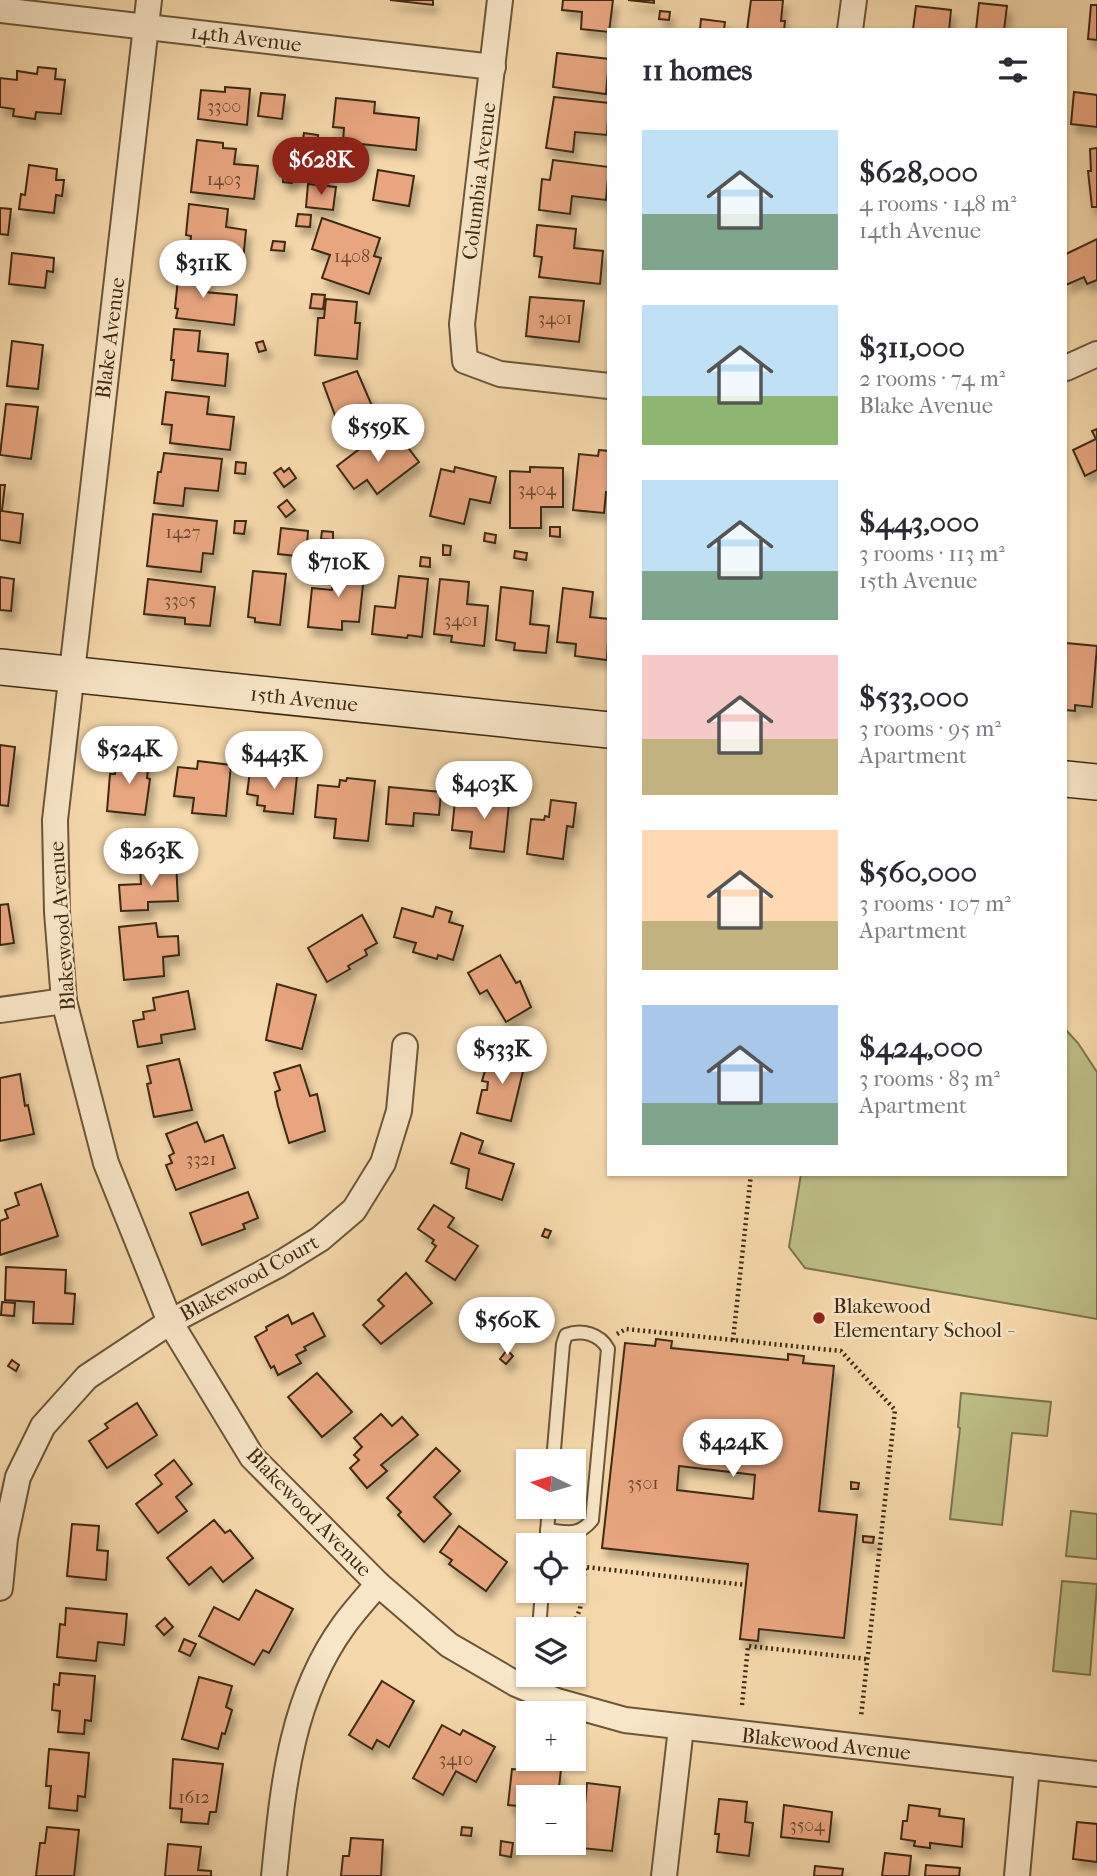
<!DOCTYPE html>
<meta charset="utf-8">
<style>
body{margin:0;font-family:"IM FELL French Canon",serif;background:#f7f7f7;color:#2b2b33;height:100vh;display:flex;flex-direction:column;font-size:26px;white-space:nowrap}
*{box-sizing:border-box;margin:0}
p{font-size:23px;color:#7c7c81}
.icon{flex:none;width:38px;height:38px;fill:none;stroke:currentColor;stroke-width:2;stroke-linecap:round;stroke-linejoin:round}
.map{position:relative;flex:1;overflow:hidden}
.side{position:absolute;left:607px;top:28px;width:460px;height:1148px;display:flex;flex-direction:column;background:#fff;border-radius:0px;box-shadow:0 2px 5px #0004}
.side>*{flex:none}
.needle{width:46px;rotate:275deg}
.tools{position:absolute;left:516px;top:1449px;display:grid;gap:14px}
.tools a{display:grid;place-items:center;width:70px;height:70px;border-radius:0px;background:#fff;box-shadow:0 2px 5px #0004;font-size:35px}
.price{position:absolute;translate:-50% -60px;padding:0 16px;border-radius:24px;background:#fff;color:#222;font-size:23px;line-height:46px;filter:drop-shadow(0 2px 4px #0008)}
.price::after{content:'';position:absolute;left:50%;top:42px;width:21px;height:16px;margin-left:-10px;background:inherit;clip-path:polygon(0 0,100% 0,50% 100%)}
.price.on{background:#8f2418;color:#fff}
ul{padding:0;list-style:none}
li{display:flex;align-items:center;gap:21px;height:175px;padding:0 35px}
li span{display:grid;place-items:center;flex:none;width:196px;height:140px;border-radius:0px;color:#555}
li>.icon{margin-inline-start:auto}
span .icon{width:84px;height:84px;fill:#fffc;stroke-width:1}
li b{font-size:30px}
h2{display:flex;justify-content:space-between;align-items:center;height:84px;padding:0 35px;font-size:30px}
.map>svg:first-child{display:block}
.green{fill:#bebe87;stroke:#7e744c;stroke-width:2}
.building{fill:#e8a580;stroke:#3e2a12;stroke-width:2;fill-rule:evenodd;filter:url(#shadow)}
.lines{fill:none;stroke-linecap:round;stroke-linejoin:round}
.lane-casing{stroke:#6c5638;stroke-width:16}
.street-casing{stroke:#6c5638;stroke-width:28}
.secondary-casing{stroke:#3e2a12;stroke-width:38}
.path{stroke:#3e2a12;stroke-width:4.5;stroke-dasharray:2 3.5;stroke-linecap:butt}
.lane{stroke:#f8e6c8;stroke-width:12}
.street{stroke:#f8e6c8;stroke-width:24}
.secondary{stroke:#f8e6c8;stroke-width:35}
.poi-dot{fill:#8f2418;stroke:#f8e6c8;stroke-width:2.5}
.labels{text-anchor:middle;stroke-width:5;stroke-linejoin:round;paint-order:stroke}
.number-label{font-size:18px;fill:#68492e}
.street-label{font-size:21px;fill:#3e2a12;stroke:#f8e6c8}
.poi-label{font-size:21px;fill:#3e2a12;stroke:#f8e6c8;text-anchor:start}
</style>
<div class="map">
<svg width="1097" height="1876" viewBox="0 0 1097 1876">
<defs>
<filter id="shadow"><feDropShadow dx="4.5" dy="8" stdDeviation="3.5" flood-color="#0004"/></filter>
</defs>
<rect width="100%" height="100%" fill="#f5d8ab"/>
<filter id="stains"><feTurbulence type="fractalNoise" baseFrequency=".00286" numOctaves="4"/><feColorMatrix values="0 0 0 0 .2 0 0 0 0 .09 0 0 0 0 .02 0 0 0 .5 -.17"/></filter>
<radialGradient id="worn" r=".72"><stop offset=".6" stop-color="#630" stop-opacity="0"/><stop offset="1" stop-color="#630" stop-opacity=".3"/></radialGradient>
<!-- green -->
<g class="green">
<polygon points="1066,1030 1078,1043 1097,1072 1097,1319 805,1268 789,1247 801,1174 1066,1174"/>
<polygon points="961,1393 1051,1402 1047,1436 1012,1433 1002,1525 950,1519 960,1428 958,1427"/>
<polygon points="1071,1511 1097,1514 1097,1559 1066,1556"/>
<polygon points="1062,1581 1097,1584 1090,1675 1053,1671"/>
</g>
<!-- building -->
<g class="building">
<polygon points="390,0 433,0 433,5"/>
<polygon points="563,0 613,0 609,32 581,29 582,12 562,10"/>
<polygon points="628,0 654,0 654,3"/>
<polygon points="751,0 783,0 781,21 785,21 784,30 747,30"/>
<polygon points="979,3 1007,6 1004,30 976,30"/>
<polygon points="1091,5 1097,5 1097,40 1088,39"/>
<polygon points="916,6 951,10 949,30 913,30"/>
<polygon points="660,11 670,12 669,20 659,19"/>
<polygon points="701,19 725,22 724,30 700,30"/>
<polygon points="557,53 609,59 606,94 553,87"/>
<polygon points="38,67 56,69 55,79 65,80 61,114 36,112 35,119 13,116 14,109 0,107 0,78 17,80 17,71 37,74"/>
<polygon points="225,87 250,89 247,125 198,119 201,90 225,92"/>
<polygon points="1074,92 1097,95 1097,127 1071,124"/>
<polygon points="261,93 285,95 282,119 258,116"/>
<polygon points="554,97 609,103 607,135 575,132 573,152 546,148"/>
<polygon points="336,98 375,102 374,113 419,118 416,150 343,142 344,128 333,127"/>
<polygon points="304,133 318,135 317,147 302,146"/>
<polygon points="197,140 223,143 223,148 236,149 234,164 258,166 254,199 191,192"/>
<polygon points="1097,148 1097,207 1092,207 1088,171 1091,171 1090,149"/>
<polygon points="553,160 609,167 606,200 572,196 570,214 539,210 542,179 550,180"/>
<polygon points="29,165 57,169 56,180 64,180 62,196 56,195 54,213 19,209 21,194 25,195"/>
<polygon points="284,170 294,171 292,183 283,182"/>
<polygon points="314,170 328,173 327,180 313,178"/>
<polygon points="378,170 414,176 409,206 373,200"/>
<polygon points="308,184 336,187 333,210 306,207"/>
<polygon points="189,204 228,209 226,227 246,230 243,261 189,255 191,236 186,235"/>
<polygon points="0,208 11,209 8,235 0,234"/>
<polygon points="298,214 311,215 310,227 296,226"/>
<polygon points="322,218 380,238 374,256 381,258 369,294 322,278 330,255 312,249"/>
<polygon points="537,225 576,229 574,248 603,251 600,284 539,277 542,257 534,256"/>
<polygon points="1097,239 1097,280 1087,284 1084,277 1066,285 1066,254"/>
<polygon points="273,241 285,242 284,251 271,250"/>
<polygon points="12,253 54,258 53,272 47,271 45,288 9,284"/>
<polygon points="179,269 207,272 205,292 237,295 234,325 176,318 178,309 175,308"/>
<polygon points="312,294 325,295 323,309 310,308"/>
<polygon points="530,297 584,301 579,342 526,336"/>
<polygon points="326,299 357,302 355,323 360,323 357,359 315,355 318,318 324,318"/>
<polygon points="174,329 200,331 198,351 228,354 225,386 172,380 174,360 171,360"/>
<polygon points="12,341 43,345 38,389 7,386"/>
<polygon points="263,341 266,350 259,352 256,343"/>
<polygon points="357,371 378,420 342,434 323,383"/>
<polygon points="166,392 209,397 207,414 234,417 230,450 170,443 172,425 162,424"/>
<polygon points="6,404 38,407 31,459 0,455"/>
<polygon points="1097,429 1097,470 1085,476 1073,450 1096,439 1092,431"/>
<polygon points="382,432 393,447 402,440 419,462 377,494 367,480 354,489 337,466"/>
<polygon points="599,450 609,451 609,493 606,492 604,513 573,510 579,454 598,456"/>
<polygon points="164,453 222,459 218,491 185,488 183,506 154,503 158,472 161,472"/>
<polygon points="236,462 246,463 245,474 235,473"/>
<polygon points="455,467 496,477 490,503 470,499 464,524 430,516 441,469 454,472"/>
<polygon points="530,467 563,468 563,507 541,507 541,528 510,528 510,471 530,472"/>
<polygon points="281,468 284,472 289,468 296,478 284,487 274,473"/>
<polygon points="0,485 5,485 2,511 23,514 20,543 0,540"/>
<polygon points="287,500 295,510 286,517 278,507"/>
<polygon points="153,514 217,521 213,554 203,553 201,572 147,566"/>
<polygon points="235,521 246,521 244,534 234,533"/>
<polygon points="550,527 560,527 560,537 550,536"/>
<polygon points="281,528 308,531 306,557 278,554"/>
<polygon points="322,531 333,532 333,540 321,539"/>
<polygon points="485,533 496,535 495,543 484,541"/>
<polygon points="443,545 451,546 450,555 443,555"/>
<polygon points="515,551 527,553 526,560 514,558"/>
<polygon points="421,557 430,558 430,567 420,566"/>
<polygon points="335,563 365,566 359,622 342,621 342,630 308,627 312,588 332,590"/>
<polygon points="253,571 286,574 280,625 255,622 255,618 248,617"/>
<polygon points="399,576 428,579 422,637 408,635 407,638 372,634 375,606 395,608"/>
<polygon points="0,577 14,579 11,611 0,610"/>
<polygon points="148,579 215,587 210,626 185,624 185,618 144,614"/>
<polygon points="440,579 469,582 467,604 488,606 484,646 451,642 452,636 434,634"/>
<polygon points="501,587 533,591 530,624 549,626 546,653 514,650 515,643 496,640"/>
<polygon points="563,588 593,592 590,617 609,619 607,660 575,656 576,644 557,642"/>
<polygon points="1066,643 1097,646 1092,707 1075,705 1075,711 1066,710"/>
<polygon points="0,745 15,747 8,806 0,805"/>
<polygon points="118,754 145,756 144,769 148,769 147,778 150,779 145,815 107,811 110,774 115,774"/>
<polygon points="198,761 231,765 226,816 192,813 194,798 174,796 178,767 197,769"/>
<polygon points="250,771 297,776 293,814 264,811 265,806 257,805 258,796 247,794"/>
<polygon points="347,778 375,781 368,841 334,838 336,819 315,817 318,785 339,787 340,780 346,781"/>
<polygon points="389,787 441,792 439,815 414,813 413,826 386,824"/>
<polygon points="484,792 510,795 504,852 470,848 472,832 452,830 455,801 476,803 476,798 483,799"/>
<polygon points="551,800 576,803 573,827 567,826 563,859 527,854 531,819 544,820 545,816 549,817"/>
<polygon points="176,863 178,901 148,902 148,910 121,911 119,885 141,884 140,865"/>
<polygon points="8,904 14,943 0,945 0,905"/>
<polygon points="436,907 452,912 449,922 463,926 453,960 438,955 437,959 413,952 416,943 394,937 402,908 433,917"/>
<polygon points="362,915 377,943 365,950 367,955 348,966 350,969 327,982 308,948"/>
<polygon points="156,923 158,937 178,936 179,955 163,957 164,976 124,980 119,927"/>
<polygon points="500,955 516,983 520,981 531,1007 506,1022 487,990 480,994 468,973"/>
<polygon points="277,984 316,995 302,1049 266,1040"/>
<polygon points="188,991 195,1029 161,1035 162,1043 138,1047 133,1021 144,1019 143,1012 155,1010 153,998"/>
<polygon points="494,1052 526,1059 511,1121 477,1113 482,1090 487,1090 488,1082 482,1081 486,1067 490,1068"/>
<polygon points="179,1059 192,1110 154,1117 147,1084 151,1083 147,1066"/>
<polygon points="300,1065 310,1096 317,1094 325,1131 289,1143 278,1106 275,1092 280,1090 274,1073"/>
<polygon points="20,1074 25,1106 28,1105 34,1134 0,1141 0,1078"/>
<polygon points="197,1122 205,1142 223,1135 235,1168 176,1190 166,1165 172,1163 169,1156 174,1153 166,1134"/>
<polygon points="461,1133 483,1141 479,1153 514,1164 502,1200 466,1188 469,1169 451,1163"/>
<polygon points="41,1184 58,1236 0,1255 0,1221 8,1218 5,1210 19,1205 15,1193"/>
<polygon points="248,1192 258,1218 243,1224 245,1229 202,1245 190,1213"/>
<polygon points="434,1205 454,1218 448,1227 478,1246 455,1280 426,1261 436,1246 432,1243 434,1240 418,1229"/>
<polygon points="545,1229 551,1231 548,1238 542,1236"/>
<polygon points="6,1267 66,1270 65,1293 75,1294 73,1324 33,1323 34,1302 5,1300"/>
<polygon points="406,1273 432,1303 381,1344 363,1325 384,1306 378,1300"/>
<polygon points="2,1302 15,1303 14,1316 1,1315"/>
<polygon points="313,1313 325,1336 304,1347 306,1350 296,1355 301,1363 278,1375 274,1366 271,1368 255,1337 267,1330 266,1327 288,1315 292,1324"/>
<path d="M656 1339 672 1341 671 1348 788 1360V1354L804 1356 803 1363 834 1366 819 1511 857 1515 844 1638 759 1629 758 1641 740 1639 748 1564 602 1548 625 1343 655 1346ZM679 1466 755 1475 753 1499 677 1490Z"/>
<polygon points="507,1350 513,1356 506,1364 500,1359"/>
<polygon points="12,1360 19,1365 16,1371 8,1366"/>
<polygon points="317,1373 352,1412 322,1437 288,1397"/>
<polygon points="137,1403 157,1435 107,1468 89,1441 108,1428 105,1424"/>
<polygon points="381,1414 392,1426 402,1417 418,1435 381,1465 387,1471 367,1488 350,1468 359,1460 354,1455 362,1447 354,1438"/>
<polygon points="436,1448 460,1471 434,1497 451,1514 424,1542 398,1515 401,1512 387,1498"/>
<polygon points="174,1460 192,1484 176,1497 187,1511 158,1533 136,1504 162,1484 155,1475"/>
<polygon points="851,1482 859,1483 858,1489 851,1489"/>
<polygon points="214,1520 225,1533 230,1530 253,1558 223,1582 211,1567 189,1585 167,1558"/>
<polygon points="72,1524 99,1526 97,1550 108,1551 106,1580 67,1576"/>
<polygon points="459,1526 507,1562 486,1591 449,1564 452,1560 440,1552"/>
<polygon points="863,1536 874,1537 873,1543 863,1542"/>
<polygon points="256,1590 293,1609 269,1653 263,1650 254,1665 199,1636 214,1607 239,1620"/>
<polygon points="66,1608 127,1614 124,1645 98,1642 96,1661 57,1657 60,1624 65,1625"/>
<polygon points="165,1618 173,1627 164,1635 156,1626"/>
<polygon points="184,1639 196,1644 190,1656 179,1651"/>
<polygon points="60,1673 95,1676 91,1721 85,1720 84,1734 58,1732 60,1711 52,1710 54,1684 59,1685"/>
<polygon points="199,1677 232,1686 226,1707 232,1710 225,1734 222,1733 218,1749 182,1739"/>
<polygon points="382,1681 414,1701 389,1747 377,1740 372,1749 349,1735"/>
<polygon points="442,1725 460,1735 463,1730 495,1747 476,1782 456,1771 443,1795 413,1778"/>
<polygon points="49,1749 89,1753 85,1797 78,1796 77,1811 49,1808 51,1786 46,1786"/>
<polygon points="173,1759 223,1764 216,1812 210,1812 208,1824 181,1822 182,1809 170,1808"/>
<polygon points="529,1765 561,1769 558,1797 528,1797 528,1807 508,1805 512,1769 528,1770"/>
<polygon points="587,1783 620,1787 612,1851 581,1848"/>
<polygon points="719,1799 747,1802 745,1822 753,1823 749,1856 717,1852 719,1834 715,1834"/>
<polygon points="784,1805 832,1812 829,1842 781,1837"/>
<polygon points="909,1805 940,1809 939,1816 964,1819 962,1847 930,1843 930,1848 914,1846 915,1841 901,1839 903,1821 907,1821"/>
<polygon points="1077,1822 1097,1824 1097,1862 1073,1859"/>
<polygon points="47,1827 79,1830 74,1876 36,1876 40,1843 45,1843"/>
<polygon points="462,1827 472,1828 471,1836 461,1835"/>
<polygon points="351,1838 383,1840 381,1876 341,1876 343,1856 349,1856"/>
<polygon points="501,1841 513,1843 511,1857 500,1855"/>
<polygon points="168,1844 201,1847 198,1870 211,1871 211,1876 165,1876"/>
<polygon points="885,1853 911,1856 909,1876 882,1876"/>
<polygon points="926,1865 960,1868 959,1876 925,1876"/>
<polygon points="815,1866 843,1869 842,1876 814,1876"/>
</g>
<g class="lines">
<defs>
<g id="lane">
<path d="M547 1530C567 1532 578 1537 592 1520L608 1349C600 1334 582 1329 566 1335L563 1344 553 1461"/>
<polyline points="546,1545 549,1507"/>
<polyline points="539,1629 542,1591"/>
</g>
<g id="street">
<polyline points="149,0 55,820 57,912 64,1001 106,1163 170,1322 252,1457 378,1584 449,1645 516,1684 557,1701 625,1720 1097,1774"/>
<polyline points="500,0 462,324 465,361 500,374 609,386"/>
<polyline points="0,10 493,67"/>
<polyline points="850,30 854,0"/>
<polyline points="1066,368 1097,354"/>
<polyline points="0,1010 64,1001"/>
<polyline points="0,1588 5,1538 18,1477 43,1426 87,1377 170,1322 278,1265 320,1239 354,1210 383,1163 399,1111 405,1046"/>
<path d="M274 1876C283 1788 290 1699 344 1625 354 1611 366 1598 378 1584"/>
<polyline points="664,1876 681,1728"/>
<polyline points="1017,1876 1027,1766"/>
</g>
<g id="secondary">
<polyline points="0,667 609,730"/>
<polyline points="1066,779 1097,782"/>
</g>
</defs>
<!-- lane casing -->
<use href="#lane" class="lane-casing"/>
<!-- street casing -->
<use href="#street" class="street-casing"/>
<!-- secondary casing -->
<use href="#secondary" class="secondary-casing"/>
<!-- path -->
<g class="path">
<polyline points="617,1334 626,1329 841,1351 895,1410 861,1717"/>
<polyline points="733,1340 751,1174"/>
<polyline points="572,1629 580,1609 585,1567 746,1585"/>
<polyline points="742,1705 748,1646 867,1659"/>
</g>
<!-- lane -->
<use href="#lane" class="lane"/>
<!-- street -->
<use href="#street" class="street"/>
<!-- secondary -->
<use href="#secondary" class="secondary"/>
</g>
<!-- markers -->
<circle class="poi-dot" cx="819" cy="1318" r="7"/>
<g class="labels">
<!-- number labels -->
<g class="number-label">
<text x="224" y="112">3300</text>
<text x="224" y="185">1403</text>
<text x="352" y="262">1408</text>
<text x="555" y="324">3401</text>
<text x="537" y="495">3404</text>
<text x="183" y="538">1427</text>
<text x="180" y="606">3305</text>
<text x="461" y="626">3401</text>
<text x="201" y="1165">3321</text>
<text x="643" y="1489">3501</text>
<text x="456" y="1765">3410</text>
<text x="194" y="1803">1612</text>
<text x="807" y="1831">3504</text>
</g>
<!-- street labels -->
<g class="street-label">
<text transform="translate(246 38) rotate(7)" y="7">14th Avenue</text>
<text transform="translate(479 181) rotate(-83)" y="7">Columbia Avenue</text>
<text transform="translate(110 338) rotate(-83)" y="7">Blake Avenue</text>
<text transform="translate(304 699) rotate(6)" y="7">15th Avenue</text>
<text transform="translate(62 926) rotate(-94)" y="7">Blakewood Avenue</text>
<text transform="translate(249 1278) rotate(-29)" y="7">Blakewood Court</text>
<text transform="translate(309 1512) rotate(46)" y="7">Blakewood Avenue</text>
<text transform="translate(826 1744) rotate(6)" y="7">Blakewood Avenue</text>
</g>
<!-- poi labels -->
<g class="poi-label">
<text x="833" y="1313">Blakewood<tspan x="833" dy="24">Elementary School -</tspan></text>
</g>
</g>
<rect width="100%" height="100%" filter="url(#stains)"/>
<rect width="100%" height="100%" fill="url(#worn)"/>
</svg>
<div class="tools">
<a><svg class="needle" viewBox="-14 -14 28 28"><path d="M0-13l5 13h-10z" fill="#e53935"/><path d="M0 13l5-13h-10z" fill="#7c7c81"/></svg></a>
<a><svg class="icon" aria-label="locate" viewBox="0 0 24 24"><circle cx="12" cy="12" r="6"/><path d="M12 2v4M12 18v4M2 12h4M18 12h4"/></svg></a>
<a><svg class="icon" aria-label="layers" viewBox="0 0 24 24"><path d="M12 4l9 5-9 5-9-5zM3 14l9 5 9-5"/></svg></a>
<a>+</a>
<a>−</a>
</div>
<b class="price on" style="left:321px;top:197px">$628K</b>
<b class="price" style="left:203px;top:300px">$311K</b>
<b class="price" style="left:378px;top:464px">$559K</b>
<b class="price" style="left:338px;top:599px">$710K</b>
<b class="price" style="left:129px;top:786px">$524K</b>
<b class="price" style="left:274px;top:791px">$443K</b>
<b class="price" style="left:484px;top:821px">$403K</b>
<b class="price" style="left:151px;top:888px">$263K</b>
<b class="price" style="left:502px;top:1086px">$533K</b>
<b class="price" style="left:507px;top:1357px">$560K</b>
<b class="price" style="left:733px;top:1479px">$424K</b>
<section class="side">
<h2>11 homes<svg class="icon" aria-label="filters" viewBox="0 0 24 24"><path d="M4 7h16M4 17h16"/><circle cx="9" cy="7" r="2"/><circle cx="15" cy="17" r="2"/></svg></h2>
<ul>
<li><span style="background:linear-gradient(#bfe0f5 60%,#7fa58c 0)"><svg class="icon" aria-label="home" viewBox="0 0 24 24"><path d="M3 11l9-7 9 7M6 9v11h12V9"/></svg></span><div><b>$628,000</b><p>4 rooms · 148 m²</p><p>14th Avenue</p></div></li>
<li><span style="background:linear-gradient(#bfe0f5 65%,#8fb573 0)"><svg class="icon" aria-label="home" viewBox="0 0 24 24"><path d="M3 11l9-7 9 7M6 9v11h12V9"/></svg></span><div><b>$311,000</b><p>2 rooms · 74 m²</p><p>Blake Avenue</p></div></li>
<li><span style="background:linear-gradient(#bfe0f5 65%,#7fa58c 0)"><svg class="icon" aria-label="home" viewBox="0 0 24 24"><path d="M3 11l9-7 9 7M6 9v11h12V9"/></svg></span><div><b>$443,000</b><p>3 rooms · 113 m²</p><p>15th Avenue</p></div></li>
<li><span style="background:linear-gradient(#f6c9c9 60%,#c2b280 0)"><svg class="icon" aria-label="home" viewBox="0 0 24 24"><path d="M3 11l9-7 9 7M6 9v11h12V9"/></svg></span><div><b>$533,000</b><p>3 rooms · 95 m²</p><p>Apartment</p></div></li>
<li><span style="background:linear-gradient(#ffd9b3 65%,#c2b280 0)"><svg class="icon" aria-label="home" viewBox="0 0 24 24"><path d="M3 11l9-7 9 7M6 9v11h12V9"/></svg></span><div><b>$560,000</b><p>3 rooms · 107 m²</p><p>Apartment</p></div></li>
<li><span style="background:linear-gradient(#a9c7e8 70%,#7fa58c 0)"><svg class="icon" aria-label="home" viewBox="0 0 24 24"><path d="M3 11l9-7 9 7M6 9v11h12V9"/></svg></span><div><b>$424,000</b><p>3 rooms · 83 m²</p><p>Apartment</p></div></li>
</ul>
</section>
</div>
